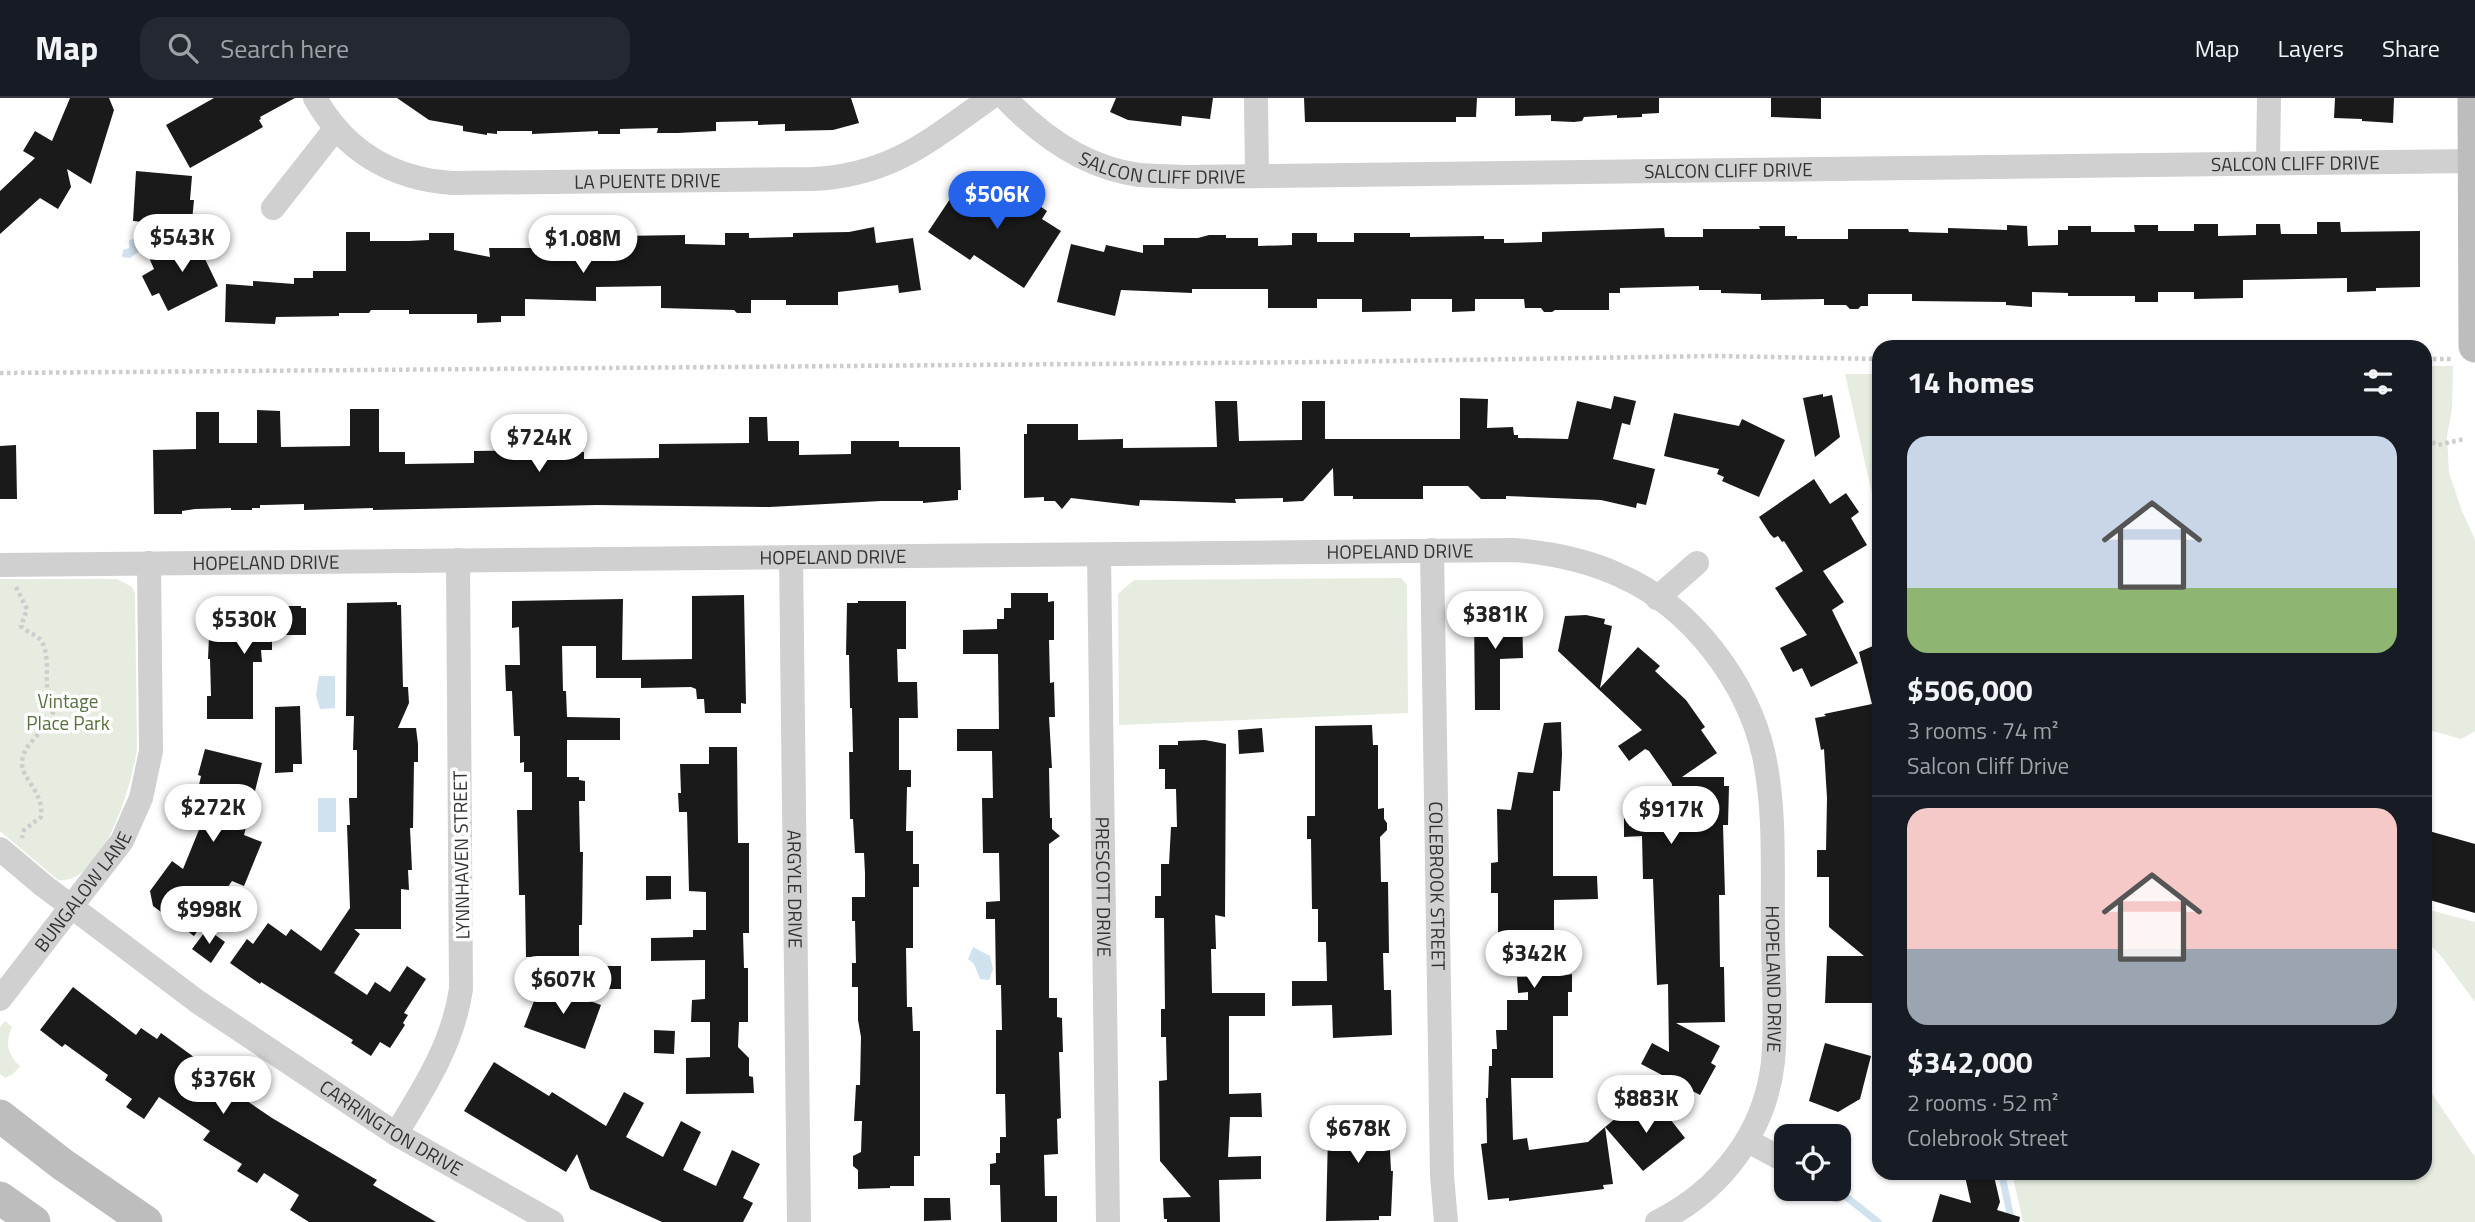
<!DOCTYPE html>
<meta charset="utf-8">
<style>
body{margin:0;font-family:"Titillium Web",sans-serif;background:#242831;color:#f1f3f6;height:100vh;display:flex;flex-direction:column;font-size:26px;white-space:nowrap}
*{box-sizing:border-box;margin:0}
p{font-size:23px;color:#9ea1a6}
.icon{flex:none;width:38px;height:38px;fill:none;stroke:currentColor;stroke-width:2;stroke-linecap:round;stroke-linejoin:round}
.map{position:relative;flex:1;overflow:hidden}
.panel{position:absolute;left:1872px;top:242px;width:560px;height:840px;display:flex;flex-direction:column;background:#171b24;border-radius:21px;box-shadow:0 2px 5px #0004}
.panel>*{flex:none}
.controls{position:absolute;left:1774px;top:1026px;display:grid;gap:14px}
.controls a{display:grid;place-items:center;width:77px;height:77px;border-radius:14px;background:#171b24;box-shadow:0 2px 5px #0004;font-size:35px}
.price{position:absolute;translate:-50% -60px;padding:0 16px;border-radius:24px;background:#fff;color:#222;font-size:23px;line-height:46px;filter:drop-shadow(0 2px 4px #0008)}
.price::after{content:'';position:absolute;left:50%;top:42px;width:21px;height:16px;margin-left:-10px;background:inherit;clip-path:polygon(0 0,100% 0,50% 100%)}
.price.on{background:#2563eb;color:#fff}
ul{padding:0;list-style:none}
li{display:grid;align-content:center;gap:14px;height:371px;padding:0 35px}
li+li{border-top:2px solid #363941}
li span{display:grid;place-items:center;height:217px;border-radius:21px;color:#555}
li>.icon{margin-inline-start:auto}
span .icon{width:126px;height:126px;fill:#fffc;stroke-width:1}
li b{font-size:30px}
h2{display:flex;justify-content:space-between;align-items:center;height:84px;padding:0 35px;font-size:30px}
header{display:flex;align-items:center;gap:42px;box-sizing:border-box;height:98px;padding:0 35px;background:#171b24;border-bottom:2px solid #363941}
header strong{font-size:33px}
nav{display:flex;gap:38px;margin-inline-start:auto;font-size:24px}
.search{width:490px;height:63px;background:#242831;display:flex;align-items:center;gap:18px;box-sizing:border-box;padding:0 24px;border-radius:21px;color:#9ea1a6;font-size:26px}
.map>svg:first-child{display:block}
.green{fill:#e6ecdf}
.water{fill:#cfe2ee}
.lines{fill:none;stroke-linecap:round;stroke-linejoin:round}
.stream{stroke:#cfe2ee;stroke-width:7}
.building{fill:#1a1a1a}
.path{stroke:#cdcdcd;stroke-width:4.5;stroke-dasharray:3.5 3.5;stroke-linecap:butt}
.minor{stroke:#d0d0d0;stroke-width:24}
.secondary{stroke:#bdbdbd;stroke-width:33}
.labels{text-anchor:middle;stroke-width:7;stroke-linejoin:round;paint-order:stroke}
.street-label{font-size:19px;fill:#333;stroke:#fff}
.park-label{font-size:19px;fill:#56703f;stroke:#fff}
</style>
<header>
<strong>Map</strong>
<div class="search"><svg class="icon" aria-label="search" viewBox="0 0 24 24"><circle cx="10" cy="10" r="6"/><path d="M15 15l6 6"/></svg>Search here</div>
<nav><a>Map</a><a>Layers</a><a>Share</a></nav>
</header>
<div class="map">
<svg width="2475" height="1124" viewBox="0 0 2475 1124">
<rect width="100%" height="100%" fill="#fff"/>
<!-- green -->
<g class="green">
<polygon points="2426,268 2453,268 2452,311 2447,338 2449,375 2462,413 2475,442 2475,633 2461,641 2426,631"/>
<polygon points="1845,276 1879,276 1879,427"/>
<polygon points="1401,480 1407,487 1408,615 1119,627 1118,496 1134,482"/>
<path d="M0 481H117L132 489 135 496 137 651C132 686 103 787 58 782L0 733Z"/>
<polygon points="2426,811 2475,824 2475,904 2441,858 2426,842"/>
<path d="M5 923 12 929C5 945 7 956 20 968L13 976 5 980 0 976V929Z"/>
<polygon points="2426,987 2475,1059 2475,1124 2023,1124 2012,1075 2426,1074"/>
</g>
<!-- water -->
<g class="water">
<path d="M155 133 162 136 160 144 147 148 130 160 122 159 123 152 129 150V142C138 140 146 137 155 133Z"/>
<polygon points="319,578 335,578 335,610 320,611 316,597"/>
<rect x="318" y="700" width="18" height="34"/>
<polygon points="973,849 990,858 993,871 989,882 980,881 974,866 968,861"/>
</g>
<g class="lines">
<!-- stream -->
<g class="stream">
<polyline points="2001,1074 2012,1124"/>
<polyline points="1840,1094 1878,1124"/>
</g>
</g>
<!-- building -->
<g class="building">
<polygon points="70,0 109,0 114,12 91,86 67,71 71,89 58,111 40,100 0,136 0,93 35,60 23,53 35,33 52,43"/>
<polygon points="214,0 295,0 260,19 261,21 259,22 263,29 190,70 166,27"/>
<polygon points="397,0 851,0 859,25 833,32 785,33 785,26 758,27 758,23 716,24 716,33 678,35 657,35 658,30 620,31 620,36 598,36 598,33 532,36 532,33 497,33 497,36 487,35 487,37 463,33 463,28 429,22"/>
<polygon points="1116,0 1213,0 1210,21 1182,18 1181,28 1128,22 1110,14"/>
<polygon points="1304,0 1477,0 1476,19 1456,19 1456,24 1305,24"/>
<polygon points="1515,0 1659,0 1659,15 1642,16 1642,19 1617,20 1617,17 1584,19 1582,23 1574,24 1551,23 1551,17 1515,18"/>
<polygon points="1771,0 1821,0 1821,21 1771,19"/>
<polygon points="2335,0 2394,0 2393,25 2362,23 2362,21 2334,20"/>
<polygon points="136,73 192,78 190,102 194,102 191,133 164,130 165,126 133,123"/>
<polygon points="960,86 968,91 971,87 987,97 992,89 1019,107 1025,98 1047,113 1042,121 1061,133 1024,190 974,157 970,162 928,134"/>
<polygon points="2317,124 2340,124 2341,134 2420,133 2420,189 2376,190 2376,193 2347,194 2347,180 2243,182 2243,200 2194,201 2194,194 2158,194 2158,204 2135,204 2135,198 2068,198 2068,195 2032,194 2032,209 2006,207 2006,204 1912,203 1912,196 1868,196 1868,208 1861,208 1858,211 1850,211 1846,207 1824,207 1824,201 1761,202 1761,196 1721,195 1721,192 1699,192 1699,188 1620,190 1620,195 1609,195 1609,212 1555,212 1552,214 1544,214 1541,210 1525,210 1524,201 1475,201 1475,213 1452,214 1452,201 1411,201 1411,213 1362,214 1362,201 1317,201 1317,210 1268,210 1268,191 1192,191 1192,195 1121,192 1115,218 1057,204 1071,146 1104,154 1106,147 1143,155 1143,147 1164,147 1164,140 1198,140 1209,137 1226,137 1226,140 1258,140 1258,148 1292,147 1292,135 1317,135 1317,144 1354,144 1354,135 1410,135 1410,139 1484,138 1484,141 1504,141 1504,145 1542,144 1542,134 1664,130 1665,139 1703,139 1703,131 1760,131 1759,128 1785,128 1785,138 1797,138 1797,141 1848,141 1848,131 1908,131 1909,134 1948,135 1948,130 2007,132 2007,127 2027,128 2028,148 2058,147 2058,132 2068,132 2068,128 2091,128 2091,134 2135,134 2134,127 2158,127 2158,133 2194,133 2194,126 2218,126 2218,138 2256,137 2256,126 2280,126 2281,136 2317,136"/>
<polygon points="874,129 876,145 913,140 921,192 899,195 898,187 838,194 838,207 786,207 786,202 751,202 751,215 737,215 734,212 661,210 661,188 596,189 596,203 525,201 525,218 501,218 501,224 477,225 477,216 409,216 409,212 371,212 369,215 339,215 339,218 276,219 275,226 225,224 226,186 253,188 253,183 294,186 294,180 313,180 313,173 346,173 346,134 370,134 370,143 409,143 429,142 429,135 454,135 454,152 490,159 489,150 551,150 551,139 685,137 685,146 725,147 725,135 749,135 749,140 793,139 793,135 849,134"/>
<polygon points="201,137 214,156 205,161 218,188 168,213 159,195 152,198 142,178 154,171 150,162"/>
<polygon points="1823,296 1823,299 1832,297 1840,339 1815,359 1803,300"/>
<polygon points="1614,298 1636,303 1630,327 1622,325 1613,361 1655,371 1646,407 1637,405 1636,410 1601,402 1506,398 1506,401 1481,401 1468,388 1423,388 1423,401 1353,401 1353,398 1334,398 1333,370 1303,403 1283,404 1283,400 1235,401 1236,405 1140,402 1139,408 1071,400 1062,411 1055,403 1044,403 1044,399 1024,400 1024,336 1027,336 1027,326 1078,326 1078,342 1123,341 1123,350 1217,349 1215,303 1237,303 1239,343 1302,342 1302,303 1325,303 1325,341 1460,341 1460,300 1488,301 1487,330 1513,329 1514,337 1518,337 1518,340 1568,341 1577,303 1611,311"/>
<polygon points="350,311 379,311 379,354 405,354 405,366 474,365 474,353 537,352 537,344 558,343 558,352 580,352 579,354 584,354 584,361 659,360 659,346 749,345 749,319 767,319 768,343 799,343 799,357 851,356 851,343 899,343 899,349 960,349 961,392 958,392 958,402 923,405 923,403 881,403 770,409 597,407 373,412 373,410 304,412 304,406 265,407 260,407 260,410 252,410 252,412 231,412 231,410 195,411 182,413 182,416 154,416 153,352 196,351 196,314 219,314 219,345 257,345 257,312 280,313 281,349 350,348"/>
<polygon points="1674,315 1739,328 1742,321 1785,342 1759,399 1722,383 1724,379 1717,376 1719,371 1664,358"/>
<polygon points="16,347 17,401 0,401 0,348"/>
<polygon points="1814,381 1830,406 1846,395 1859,414 1851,420 1867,447 1823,473 1844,504 1832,512 1858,565 1811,589 1802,570 1793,574 1780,550 1807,537 1775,490 1803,473 1784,443 1782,444 1778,438 1774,440 1770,436 1759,419"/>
<polygon points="1011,495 1048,495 1048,504 1054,503 1054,542 1049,542 1050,585 1054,584 1055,619 1049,619 1052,670 1049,670 1050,720 1052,720 1052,731 1060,738 1049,746 1049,900 1057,900 1057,919 1062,920 1063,954 1059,954 1061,1020 1057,1021 1058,1056 1044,1057 1045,1098 1057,1098 1057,1124 1001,1124 1000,1087 990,1087 990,1066 996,1065 996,1055 1000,1055 1000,1039 1006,1039 1005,996 996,996 996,932 1002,932 1001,887 996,887 995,821 986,821 986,804 1000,803 999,755 983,755 982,700 993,700 992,653 957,653 957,631 999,631 998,556 963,556 963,532 997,531 997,521 1004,521 1004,510 1011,510"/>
<polygon points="744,497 746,606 741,605 741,615 705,615 704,601 697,601 696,591 691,589 641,590 641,580 596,580 596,548 562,548 563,593 566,593 567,619 620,620 620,642 567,642 567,679 579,679 579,682 585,683 585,703 579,703 580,754 583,754 582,827 579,827 579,858 526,859 525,797 519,797 517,712 532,712 532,674 524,674 524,664 520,665 520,638 514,638 512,593 506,593 505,567 520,567 519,529 512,530 512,503 623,501 622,562 692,561 692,498"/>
<polygon points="858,503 906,503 906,551 897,551 898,584 917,584 918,620 899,620 899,672 911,672 911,689 907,689 906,733 913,733 913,766 919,766 919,789 913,789 913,850 906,850 907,909 912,909 913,933 920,933 920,1058 914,1058 914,1088 890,1088 890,1090 858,1091 858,1072 853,1068 853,1058 861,1054 862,1023 854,1023 856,987 860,987 861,939 858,922 858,889 852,889 852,865 856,865 855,823 852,823 852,799 865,799 865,775 864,755 855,755 853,721 850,721 849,654 853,654 852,610 850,610 849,557 846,557 847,505 858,505"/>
<polygon points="397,504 397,507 401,507 403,589 408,589 409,605 398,630 416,630 418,646 418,664 414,664 413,730 410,730 412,772 408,772 409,792 401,791 401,831 354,831 360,836 334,875 367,897 375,884 390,894 407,868 426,881 404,915 408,917 403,925 405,927 390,950 380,944 371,958 351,945 353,942 261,884 260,886 230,865 247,841 253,846 268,825 286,838 291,831 321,853 350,810 347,727 350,727 349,700 357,700 357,652 353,652 354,618 346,618 347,505"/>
<polygon points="1522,506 1523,560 1500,561 1500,612 1475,612 1474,514 1496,512 1496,507"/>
<polygon points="274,508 301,508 301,510 306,510 306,537 272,537 272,552 261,552 262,564 253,564 253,621 207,621 207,598 211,598 210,561 208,561 210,516 274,515"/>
<polygon points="1586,517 1605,521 1604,526 1612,528 1600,590 1638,549 1660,568 1655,573 1686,602 1705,629 1701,632 1717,655 1682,679 1724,679 1724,688 1729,688 1728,727 1723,727 1725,797 1719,797 1720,869 1724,869 1725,924 1676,925 1720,948 1711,965 1716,968 1700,997 1641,966 1652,945 1669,954 1668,886 1657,887 1653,781 1643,781 1642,738 1624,739 1624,713 1673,712 1672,686 1649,653 1645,651 1629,663 1618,648 1642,632 1558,553 1565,518"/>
<polygon points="1880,545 1880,905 1825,905 1827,858 1864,858 1829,829 1829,779 1817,779 1817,752 1826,752 1827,700 1824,651 1821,652 1815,620 1826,618 1824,616 1872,606 1859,554"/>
<polygon points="300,608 302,666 293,666 293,674 275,675 275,609"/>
<polygon points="1561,624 1562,657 1560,693 1553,693 1553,778 1597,778 1598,801 1554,802 1554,870 1567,870 1567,877 1572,876 1572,894 1568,894 1568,918 1553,918 1553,980 1511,980 1513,1042 1527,1040 1529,1052 1588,1044 1605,1029 1613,1086 1603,1087 1604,1091 1556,1097 1509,1103 1509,1100 1488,1102 1481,1046 1487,1045 1486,1000 1488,1000 1489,968 1492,968 1492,951 1497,951 1496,932 1507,932 1507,902 1528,902 1528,894 1518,895 1517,879 1528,879 1528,863 1502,863 1502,844 1498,844 1498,795 1491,795 1491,765 1498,764 1497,711 1511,712 1518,674 1533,675 1544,625"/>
<polygon points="1372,627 1373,647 1378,647 1378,711 1384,710 1384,721 1387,725 1387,732 1380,739 1381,784 1388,784 1389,855 1383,855 1384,892 1391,892 1392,937 1333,940 1332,907 1292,908 1292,883 1327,883 1326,844 1318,844 1318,811 1312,811 1311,741 1307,741 1307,718 1315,718 1315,628"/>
<polygon points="1262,630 1264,654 1239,656 1238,632"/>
<polygon points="1205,642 1226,646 1225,819 1215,817 1216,851 1211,851 1212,895 1265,895 1265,918 1229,918 1229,996 1261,995 1262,1019 1230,1019 1228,1059 1261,1058 1261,1081 1219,1082 1220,1124 1167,1124 1167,1121 1164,1121 1163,1100 1191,1099 1160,1063 1159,983 1167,982 1166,939 1161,939 1161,911 1165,911 1164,820 1155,820 1155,798 1161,798 1161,766 1169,766 1171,729 1177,729 1176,691 1165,691 1165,671 1159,671 1159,647 1178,647 1178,643"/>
<polygon points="709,649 737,649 738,745 749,745 749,835 743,835 744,870 748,870 748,924 739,924 738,949 749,960 749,978 753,979 754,995 686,996 686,960 710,959 710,924 691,924 692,902 705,901 705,862 651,863 651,840 693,839 693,832 706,832 706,794 689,793 687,714 679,714 678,695 681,695 680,666 709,666"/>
<polygon points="205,651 262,665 244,737 262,744 244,788 232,783 194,838 153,808 150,793 172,763 183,771 212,700 197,696 201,678 198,677"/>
<polygon points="2429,733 2475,746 2475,815 2426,801 2426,744"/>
<polygon points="646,778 671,778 671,801 646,802"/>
<polygon points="207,831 225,844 211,865 192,851"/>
<rect x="594" y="868" width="27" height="23"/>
<polygon points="541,885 601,907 585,951 524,929"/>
<polygon points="73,889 136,937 141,930 157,941 161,935 250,1000 247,1003 272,1020 377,1082 373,1087 436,1124 309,1124 290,1112 299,1097 264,1075 257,1085 237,1073 242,1066 203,1042 210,1033 159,999 144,1021 126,1009 132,1001 105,982 108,977 65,946 62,949 40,932"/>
<polygon points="654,932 675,933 674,956 654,955"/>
<polygon points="1825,945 1871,958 1860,1001 1838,1014 1809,1003"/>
<polygon points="494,964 549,998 552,994 606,1028 624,994 644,1005 626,1039 663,1059 681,1023 701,1034 683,1072 716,1088 732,1052 760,1066 743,1100 753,1105 743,1124 662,1124 590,1091 577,1056 566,1074 464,1013"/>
<polygon points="1656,1003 1685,1040 1643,1073 1605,1029 1627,1011 1635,1020"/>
<polygon points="1336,1012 1388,1012 1391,1073 1393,1073 1391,1118 1379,1118 1379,1122 1326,1123 1328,1036 1322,1036 1322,1015 1336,1014"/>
<polygon points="1964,1074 1993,1074 2000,1104 1997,1112 2020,1119 2019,1124 1932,1124 1940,1096 1971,1105"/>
<polygon points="924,1100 950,1100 951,1122 924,1123"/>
</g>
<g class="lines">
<!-- path -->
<g class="path">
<polyline points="2426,261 2454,261"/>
<polyline points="0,275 1327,264 1713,258 1880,261"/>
<polyline points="2426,341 2438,347 2464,341"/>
<path d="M16 489 27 511 21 528C27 535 37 536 42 544 49 557 46 574 47 588 47 595 52 601 53 608 54 614 52 619 49 624 40 636 23 648 22 664 21 681 44 693 41 719L24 732 22 740"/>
</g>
<!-- minor -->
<g class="minor">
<path id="s1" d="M315 0C345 53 392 81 452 85L813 81C891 77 929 43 990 0"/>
<path id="s2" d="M1005 0C1041 38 1086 70 1139 77 1153 78 1168 78 1182 79L2475 63"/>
<polyline points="1256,0 1257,78"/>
<polyline points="2268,64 2269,0"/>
<polyline points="273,110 336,30"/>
<path id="s3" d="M1432 452 1442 1078 1446 1124"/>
<path id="s4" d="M1099 457 1108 1124"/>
<path id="s5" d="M791 459 799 1124"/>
<path id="s6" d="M0 467 1514 452C1552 455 1587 462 1621 478 1691 509 1748 584 1764 658 1776 715 1772 775 1773 832 1773 876 1777 921 1773 964 1765 1035 1720 1093 1657 1124"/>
<polyline points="1657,500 1697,465"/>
<path id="s7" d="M0 751 44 788 198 904 396 1036 552 1124"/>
<path id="s8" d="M0 901 122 743 141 700 151 653 149 465"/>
<path d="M396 1036C424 990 453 946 461 891L458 462"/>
<polyline points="1748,1043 1787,1064"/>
<polyline points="1833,1090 1836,1092"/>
</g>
<!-- secondary -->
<g class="secondary">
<polyline points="2474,0 2475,248"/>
<polyline points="0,1018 62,1066 146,1124"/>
<polyline points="0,1100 34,1124"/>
</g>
</g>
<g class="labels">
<!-- street labels -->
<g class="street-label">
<text dy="7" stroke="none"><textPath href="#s2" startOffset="1314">SALCON CLIFF DRIVE</textPath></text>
<text dy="7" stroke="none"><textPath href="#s2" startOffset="180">SALCON CLIFF DRIVE</textPath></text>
<text dy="7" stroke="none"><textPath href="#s2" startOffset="747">SALCON CLIFF DRIVE</textPath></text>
<text dy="7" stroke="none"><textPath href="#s1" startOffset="364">LA PUENTE DRIVE</textPath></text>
<text dy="7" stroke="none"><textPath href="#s6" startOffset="1400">HOPELAND DRIVE</textPath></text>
<text dy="7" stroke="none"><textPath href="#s6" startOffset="833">HOPELAND DRIVE</textPath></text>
<text dy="7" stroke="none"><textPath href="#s6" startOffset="266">HOPELAND DRIVE</textPath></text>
<text transform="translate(461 757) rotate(-91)" y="7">LYNNHAVEN STREET</text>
<text dy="7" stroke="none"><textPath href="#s3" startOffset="336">COLEBROOK STREET</textPath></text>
<text dy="7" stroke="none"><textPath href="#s4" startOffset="332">PRESCOTT DRIVE</textPath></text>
<text dy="7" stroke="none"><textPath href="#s8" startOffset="136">BUNGALOW LANE</textPath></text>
<text dy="7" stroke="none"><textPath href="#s5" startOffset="332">ARGYLE DRIVE</textPath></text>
<text dy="7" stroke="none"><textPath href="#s6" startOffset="2086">HOPELAND DRIVE</textPath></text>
<text dy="7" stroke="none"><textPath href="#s7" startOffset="481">CARRINGTON DRIVE</textPath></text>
</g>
<!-- park labels -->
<g class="park-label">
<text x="68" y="610">Vintage<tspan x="68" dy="22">Place Park</tspan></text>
</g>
</g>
</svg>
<div class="controls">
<a><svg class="icon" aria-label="locate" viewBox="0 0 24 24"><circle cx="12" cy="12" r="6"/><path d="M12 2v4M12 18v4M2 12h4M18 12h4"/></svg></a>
</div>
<b class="price on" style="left:997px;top:133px">$506K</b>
<b class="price" style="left:182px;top:176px">$543K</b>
<b class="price" style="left:583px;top:177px">$1.08M</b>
<b class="price" style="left:539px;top:376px">$724K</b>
<b class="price" style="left:1495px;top:553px">$381K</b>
<b class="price" style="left:244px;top:558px">$530K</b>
<b class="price" style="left:213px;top:746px">$272K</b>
<b class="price" style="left:1671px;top:748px">$917K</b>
<b class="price" style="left:209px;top:848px">$998K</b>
<b class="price" style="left:1534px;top:892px">$342K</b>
<b class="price" style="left:563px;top:918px">$607K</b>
<b class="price" style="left:223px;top:1018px">$376K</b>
<b class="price" style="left:1646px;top:1037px">$883K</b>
<b class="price" style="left:1358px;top:1067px">$678K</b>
<section class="panel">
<h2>14 homes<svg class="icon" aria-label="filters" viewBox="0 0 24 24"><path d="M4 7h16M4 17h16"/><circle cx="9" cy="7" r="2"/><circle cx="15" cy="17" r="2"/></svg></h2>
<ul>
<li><span style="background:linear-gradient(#c9d6e8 70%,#8fb573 0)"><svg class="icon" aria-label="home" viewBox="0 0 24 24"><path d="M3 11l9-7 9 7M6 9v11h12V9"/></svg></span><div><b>$506,000</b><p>3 rooms · 74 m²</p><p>Salcon Cliff Drive</p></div></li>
<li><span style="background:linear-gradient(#f6c9c9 65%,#9aa5b1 0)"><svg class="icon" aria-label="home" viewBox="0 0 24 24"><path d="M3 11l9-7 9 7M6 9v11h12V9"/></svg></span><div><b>$342,000</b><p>2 rooms · 52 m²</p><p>Colebrook Street</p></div></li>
</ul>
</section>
</div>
